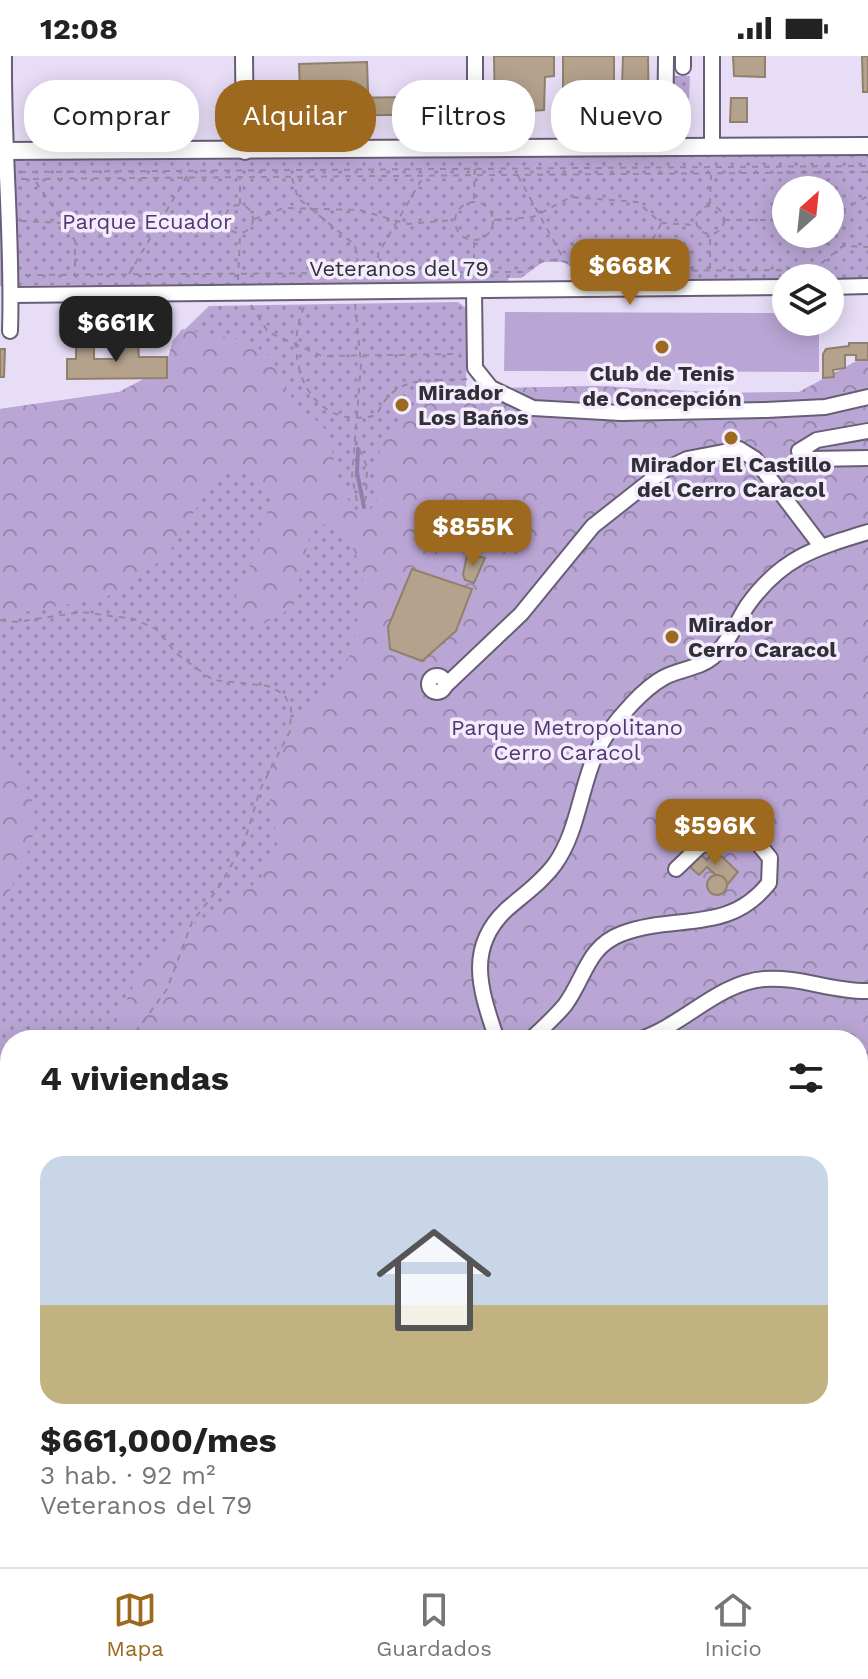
<!DOCTYPE html>
<html lang="es">
<meta charset="utf-8">
<style>
body{margin:0;font-family:"Work Sans",sans-serif;background:#f2f2f2;color:#222;height:100vh;display:flex;flex-direction:column;font-size:30px;white-space:nowrap}
*{box-sizing:border-box;margin:0}
p{font-size:26px;color:#767676}
.icon{flex:none;width:44px;height:44px;fill:none;stroke:currentColor;stroke-width:2;stroke-linecap:round;stroke-linejoin:round}
.map{position:relative;flex:1;overflow:hidden}
.details{position:absolute;left:0px;top:974px;width:868px;height:538px;display:flex;flex-direction:column;background:#fff;border-radius:32px 32px 0 0;box-shadow:0 4px 20px #0003}
.details>*{flex:none}
.guide{position:absolute;left:24px;top:24px;width:820px;height:72px;display:flex;gap:16px}
.needle{width:52px;rotate:27deg}
.buttons{position:absolute;left:772px;top:120px;display:grid;gap:16px}
.buttons a{display:grid;place-items:center;width:72px;height:72px;border-radius:50%;background:#fff;box-shadow:0 4px 20px #0003;font-size:40px}
.price{position:absolute;translate:-50% -68px;padding:0 18px;border-radius:16px;background:#9c691e;color:#fff;font-size:26px;line-height:52px;filter:drop-shadow(0 2px 4px #0008)}
.price::after{content:'';position:absolute;left:50%;top:48px;width:24px;height:18px;margin-left:-12px;background:inherit;clip-path:polygon(0 0,100% 0,50% 100%)}
.price.active{background:#222;color:#fff}
ul{padding:0;list-style:none}
li{display:grid;align-content:center;gap:16px;height:424px;padding:0 40px}
li span{display:grid;place-items:center;height:248px;border-radius:24px;color:#555}
li>.icon{margin-inline-start:auto}
span .icon{width:144px;height:144px;fill:#fffc;stroke-width:1}
li b{font-size:34px}
h2{display:flex;justify-content:space-between;align-items:center;height:96px;padding:0 40px;font-size:34px}
.chip{padding:0 28px;border-radius:32px;background:#fff;box-shadow:0 4px 20px #0003;font-size:28px;line-height:72px}
.chip.active{background:#9c691e;color:#fff}
.status{display:flex;justify-content:space-between;align-items:center;height:56px;padding:0 40px;background:#fff;direction:ltr}
.status svg{height:22px;fill:currentColor}
.tabs{display:flex;justify-content:space-around;align-items:center;height:112px;border-top:2px solid #e0e0e0;background:#fff;font-size:22px;color:#767676}
.tabs a{display:grid;justify-items:center;gap:4px}
.tabs .active{color:#9c691e}
.map>svg:first-child{display:block}
.grass{fill:url(#grass-dots);fill-rule:evenodd}
.forest{fill:url(#forest-crowns)}
.garden{fill:#baa6d5}
.lines{fill:none;stroke-linecap:round;stroke-linejoin:round}
.stream{stroke:#927dad;stroke-width:4}
.building{fill:#b4a28d;stroke:#91806b;stroke-width:2}
.minor-casing{stroke:#685e75;stroke-width:18}
.major-casing{stroke:#685e75;stroke-width:20}
.path{stroke:#938b9e;stroke-width:2;stroke-dasharray:6 6;stroke-linecap:butt}
.minor{stroke:#fff;stroke-width:14}
.major{stroke:#fff;stroke-width:16}
.poi-dot{fill:#9c691e;stroke:#f3ecfc;stroke-width:3}
.labels{text-anchor:middle;stroke-width:7;stroke-linejoin:round;paint-order:stroke}
.park-label{font-size:22px;fill:#533573;stroke:#f3ecfc}
.street-label{font-size:22px;fill:#322e37;stroke:#f3ecfc}
.poi-label{font-size:22px;font-weight:bold;fill:#322e37;stroke:#f3ecfc}
</style>
<div class="status"><b>12:08</b><svg viewBox="0 0 49 12"><path d="M0 12V9h3v3zM5 12V6h3v6zM10 12V3h3v9zM15 12V0h3v12zM26 1h20v11H26zM47 4h2v5h-2z"/></svg></div>
<div class="map">
<svg width="868" height="1511" viewBox="0 0 868 1511">
<defs>
<pattern id="grass-dots" width="8" height="8" patternUnits="userSpaceOnUse" patternTransform="scale(2)"><rect width="8" height="8" fill="#baa6d5"/><path d="M2 2h.1M6 6h.1" fill="none" stroke="#9888ae" stroke-width="1.8" stroke-linecap="round"/></pattern>
<pattern id="forest-crowns" width="20" height="18" patternUnits="userSpaceOnUse" patternTransform="scale(2)"><rect width="20" height="18" fill="#baa6d5"/><path d="M2 6a3 3 0 1 1 6 0M12 15a3 3 0 1 1 6 0" fill="none" stroke="#9888ae"/></pattern>
</defs>
<rect width="100%" height="100%" fill="#e8ddf7"/>
<!-- grass -->
<g class="grass">
<polygon points="673,20 690,20 688,67 674,67"/>
<path d="M868 97V224L606 226 604 221H584L564 206H543L521 222H509L507 226 0 230V101ZM786 134H830V178H786Z"/>
<polygon points="458,246 466,252 467,259 466,334 597,330 724,337 799,336 868,299 858,984 10,984 10,1502 51,1502 50,1511 0,1511 0,353 119,336 165,312 173,285 209,250"/>
<polygon points="323,1502 407,1502 412,1511 325,1511"/>
</g>
<!-- forest -->
<g class="forest">
<path d="M182 273 247 285 270 300 298 354 321 367 330 381 338 430 360 460C388 451 373 418 380 395 387 371 419 343 440 333L597 330 724 337 799 336 868 299V1053L858 1052V984H106L140 918 193 869 261 823 278 786 270 748V711L285 669 309 657 343 618 354 586 364 517 344 473 321 468 311 474 293 551 256 572 236 540 256 497 272 439 250 418 218 417 166 501 105 542 0 560V353L119 336 165 312 173 285Z"/>
<path d="M0 701C61 753 29 795 0 854Z"/>
<path d="M0 978C12 1006 12 1028 0 1056Z"/>
<polygon points="858,1076 868,1076 868,1153 858,1150"/>
<polygon points="868,1293 868,1511 412,1511 407,1502 858,1502 858,1294"/>
<polygon points="51,1502 323,1502 325,1511 50,1511"/>
</g>
<!-- garden -->
<polygon class="garden" points="505,256 786,257 786,266 819,266 819,316 504,315"/>
<g class="lines">
<!-- stream -->
<polyline class="stream" points="358,393 357,416 364,451"/>
</g>
<!-- building -->
<g class="building">
<polygon points="494,0 554,0 554,20 545,21 544,54 495,57"/>
<polygon points="563,0 614,0 614,36 563,37"/>
<polygon points="623,0 648,0 649,70 625,68 623,53 615,54 614,30 622,30"/>
<polygon points="733,0 765,0 765,21 734,20"/>
<polygon points="862,0 868,0 868,36 863,36"/>
<polygon points="367,6 368,35 300,37 299,8"/>
<polygon points="415,31 440,31 440,37 449,37 449,58 266,61 266,43 415,41"/>
<polygon points="731,42 747,42 747,66 730,66"/>
<polygon points="138,286 139,301 167,301 167,322 67,323 67,303 76,303 76,288 94,288 94,303 118,303 118,287"/>
<polygon points="849,287 868,287 868,304 856,304 856,299 845,299 845,312 833,314 834,321 823,322 823,298 826,293 849,290"/>
<polygon points="0,293 5,293 4,321 0,321"/>
<polygon points="467,498 485,502 474,527 465,524 463,519"/>
<polygon points="412,513 472,533 456,575 422,605 390,593 388,571"/>
<polygon points="715,794 738,816 727,829 707,811 699,819 690,811 700,798 707,804"/>
<circle cx="717" cy="829" r="10"/>
</g>
<g class="lines">
<defs>
<g id="minor">
<path d="M4 0C3 92 13 183 10 275"/>
<polyline points="475,0 475,93"/>
<polyline points="683,11 683,0"/>
<polyline points="665,91 666,0"/>
<polyline points="712,91 712,0"/>
<polyline points="830,231 868,230"/>
<polyline points="474,235 475,312 491,332 533,352 621,357 766,354 825,351 868,341"/>
<polyline points="11,239 786,231"/>
<polyline points="868,375 817,384 799,395 811,403 868,402"/>
<circle cx="437" cy="628" r="8"/>
<polyline points="444,631 521,558 593,470 664,414 687,403 739,393 755,403 821,490"/>
<path d="M497 984C482 938 464 894 506 854 523 839 542 826 555 808 582 770 580 717 607 678 620 660 643 633 663 622 678 613 699 613 713 601 727 589 737 566 747 550 781 502 815 492 868 476"/>
<path d="M530 984C542 973 555 961 565 949 585 922 587 891 621 878 675 857 728 879 769 827L770 802 756 785 728 777 699 791 676 813"/>
<path d="M638 984C683 970 717 927 764 923 799 920 833 936 868 935"/>
<polyline points="858,1228 868,1226"/>
<polyline points="460,1502 462,1511"/>
</g>
<g id="major">
<polyline points="244,0 245,95"/>
<polyline points="0,95 868,90"/>
</g>
</defs>
<!-- minor casing -->
<use href="#minor" class="minor-casing"/>
<!-- major casing -->
<use href="#major" class="major-casing"/>
<!-- path -->
<g class="path">
<polyline points="20,116 868,110"/>
<polyline points="518,120 563,202"/>
<polyline points="292,122 298,142 355,189 359,215"/>
<polyline points="21,123 868,116"/>
<polyline points="36,126 64,167 225,162"/>
<polyline points="474,143 475,106"/>
<circle cx="474" cy="165" r="19"/>
<polyline points="240,148 240,122"/>
<polyline points="710,148 711,119"/>
<circle cx="239" cy="163" r="14"/>
<circle cx="710" cy="164" r="14"/>
<polyline points="830,161 868,140"/>
<polyline points="254,163 284,152 359,154 408,168 454,164"/>
<polyline points="494,164 533,161 571,141 637,146 661,167 697,169"/>
<polyline points="724,164 786,164"/>
<polyline points="21,165 64,167 75,185 75,218"/>
<polyline points="474,186 474,216"/>
<polyline points="710,213 710,179"/>
<polyline points="378,214 378,198 423,121"/>
<polyline points="635,215 661,168"/>
<polyline points="129,218 187,120"/>
<path d="M25 219 523 216C546 200 559 200 583 215L813 214 843 190 868 191"/>
<polyline points="238,224 240,179"/>
<polyline points="355,248 361,308 352,421 357,445 366,442 367,411 356,385"/>
<polyline points="251,249 268,276 322,300 460,298"/>
<path d="M304 251C281 304 310 377 377 359 394 317 429 326 468 323"/>
<polyline points="0,564 17,566 81,556 134,563 156,573 177,598 213,624 268,630 284,638 291,652 290,675 260,734 244,787 217,834 192,866 167,933 130,984"/>
<polyline points="0,1373 10,1374"/>
<polyline points="100,1502 102,1511"/>
<polyline points="147,1502 154,1511"/>
<polyline points="355,1502 358,1511"/>
<polyline points="6,1511 15,1502"/>
</g>
<!-- minor -->
<use href="#minor" class="minor"/>
<!-- major -->
<use href="#major" class="major"/>
</g>
<!-- markers -->
<g class="poi-dot">
<circle cx="662" cy="291" r="8"/>
<circle cx="402" cy="349" r="8"/>
<circle cx="731" cy="382" r="8"/>
<circle cx="672" cy="581" r="8"/>
</g>
<g class="labels">
<!-- park labels -->
<g class="park-label">
<text x="147" y="173">Parque Ecuador</text>
<text x="567" y="679">Parque Metropolitano<tspan x="567" dy="25">Cerro Caracol</tspan></text>
</g>
<!-- street labels -->
<g class="street-label">
<text x="399" y="220">Veteranos del 79</text>
</g>
<!-- poi labels -->
<g class="poi-label">
<text x="662" y="325">Club de Tenis<tspan x="662" dy="25">de Concepción</tspan></text>
<text x="418" y="344" text-anchor="start">Mirador<tspan x="418" dy="25">Los Baños</tspan></text>
<text x="731" y="416">Mirador El Castillo<tspan x="731" dy="25">del Cerro Caracol</tspan></text>
<text x="688" y="576" text-anchor="start">Mirador<tspan x="688" dy="25">Cerro Caracol</tspan></text>
</g>
</g>
</svg>
<div class="buttons">
<a><svg class="needle" viewBox="-14 -14 28 28"><path d="M0-13l5 13h-10z" fill="#e53935"/><path d="M0 13l5-13h-10z" fill="#767676"/></svg></a>
<a><svg class="icon" aria-label="layers" viewBox="0 0 24 24"><path d="M12 4l9 5-9 5-9-5zM3 14l9 5 9-5"/></svg></a>
</div>
<b class="price" style="left:630px;top:251px">$668K</b>
<b class="price active" style="left:116px;top:308px">$661K</b>
<b class="price" style="left:473px;top:512px">$855K</b>
<b class="price" style="left:715px;top:811px">$596K</b>
<div class="guide">
<a class="chip">Comprar</a>
<a class="chip active">Alquilar</a>
<a class="chip">Filtros</a>
<a class="chip">Nuevo</a>
</div>
<section class="details">
<h2>4 viviendas<svg class="icon" aria-label="filters" viewBox="0 0 24 24"><path d="M4 7h16M4 17h16"/><circle cx="9" cy="7" r="2"/><circle cx="15" cy="17" r="2"/></svg></h2>
<ul>
<li><span style="background:linear-gradient(#c9d6e8 60%,#c2b280 0)"><svg class="icon" aria-label="home" viewBox="0 0 24 24"><path d="M3 11l9-7 9 7M6 9v11h12V9"/></svg></span><div><b>$661,000/mes</b><p>3 hab. · 92 m²</p><p>Veteranos del 79</p></div></li>
</ul>
</section>
</div>
<nav class="tabs">
<a class="active"><svg class="icon" aria-label="map" viewBox="0 0 24 24"><path d="M3 6l6-2 6 2 6-2v14l-6 2-6-2-6 2zM9 4v14M15 6v14"/></svg>Mapa</a>
<a><svg class="icon" aria-label="saved" viewBox="0 0 24 24"><path d="M7 4h10v16l-5-4-5 4z"/></svg>Guardados</a>
<a><svg class="icon" aria-label="home" viewBox="0 0 24 24"><path d="M3 11l9-7 9 7M6 9v11h12V9"/></svg>Inicio</a>
</nav>
